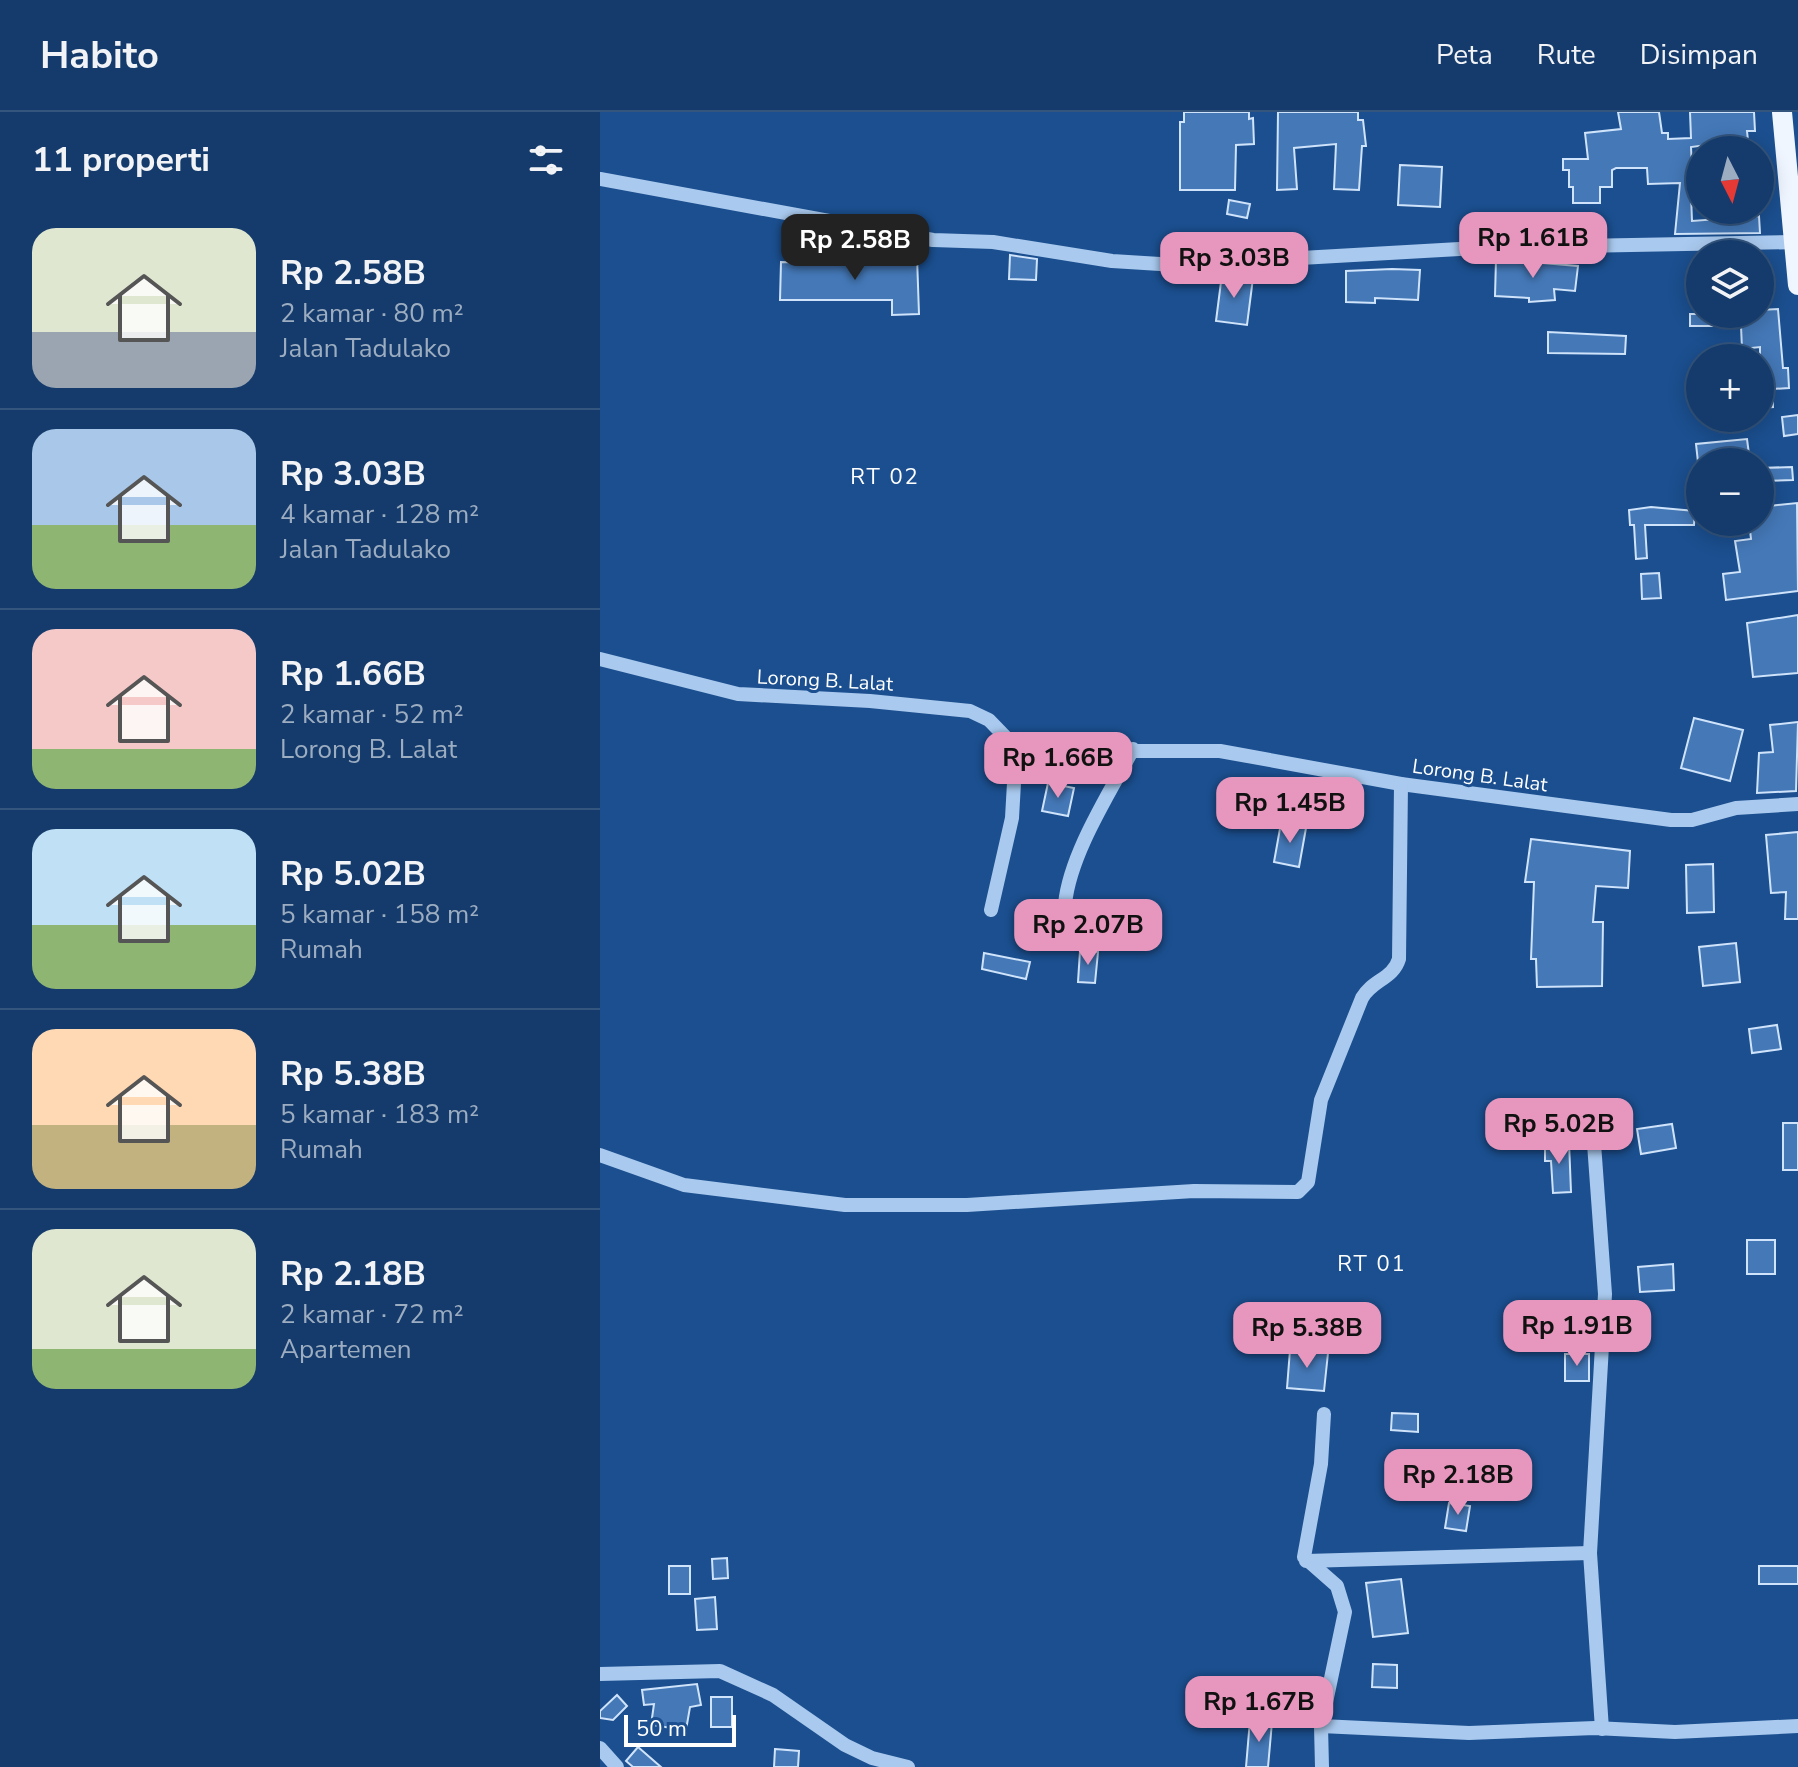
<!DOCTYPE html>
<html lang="id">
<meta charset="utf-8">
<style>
body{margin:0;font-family:"Nunito Sans",sans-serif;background:#214673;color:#f1f3f6;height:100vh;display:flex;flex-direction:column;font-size:30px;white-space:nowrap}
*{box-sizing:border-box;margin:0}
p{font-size:26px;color:#9dadc1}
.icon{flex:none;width:44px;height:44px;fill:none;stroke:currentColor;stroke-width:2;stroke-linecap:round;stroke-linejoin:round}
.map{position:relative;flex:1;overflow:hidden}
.details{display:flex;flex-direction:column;background:#143b6b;width:600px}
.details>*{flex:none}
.needle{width:52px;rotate:174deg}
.controls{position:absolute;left:1086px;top:24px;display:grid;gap:16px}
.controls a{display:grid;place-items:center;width:88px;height:88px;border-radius:50%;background:#143b6b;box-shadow:0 4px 20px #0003,0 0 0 2px #33557e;font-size:40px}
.scale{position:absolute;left:24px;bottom:20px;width:112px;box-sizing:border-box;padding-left:8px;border:4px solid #fff;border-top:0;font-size:22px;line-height:28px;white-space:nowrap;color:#fff;-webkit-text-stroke:6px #1b4f8f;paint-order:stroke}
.price{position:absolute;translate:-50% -68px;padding:0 18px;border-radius:16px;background:#e797bd;color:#111;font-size:26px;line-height:52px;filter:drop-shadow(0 2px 4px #0008)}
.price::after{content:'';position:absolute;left:50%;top:48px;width:24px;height:18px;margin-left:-12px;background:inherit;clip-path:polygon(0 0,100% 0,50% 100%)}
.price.on{background:#222;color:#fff}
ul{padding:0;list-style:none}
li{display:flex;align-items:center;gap:24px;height:200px;padding:0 32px}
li+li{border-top:2px solid #33557e}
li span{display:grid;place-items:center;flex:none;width:224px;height:160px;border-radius:24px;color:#555}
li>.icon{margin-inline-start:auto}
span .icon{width:96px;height:96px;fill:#fffc;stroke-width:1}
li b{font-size:34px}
h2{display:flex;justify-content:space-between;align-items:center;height:96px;padding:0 32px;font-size:34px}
header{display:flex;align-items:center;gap:48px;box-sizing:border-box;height:112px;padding:0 40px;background:#143b6b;border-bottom:2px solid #33557e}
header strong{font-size:38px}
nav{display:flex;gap:44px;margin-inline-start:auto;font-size:28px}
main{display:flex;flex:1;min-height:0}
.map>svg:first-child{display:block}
.building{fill:#4478b7;stroke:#cfe3fa;stroke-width:2}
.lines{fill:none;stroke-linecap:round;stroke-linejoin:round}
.minor{stroke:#a9c9ee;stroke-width:14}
.major{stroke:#f0f6ff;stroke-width:20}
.labels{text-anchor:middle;stroke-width:6;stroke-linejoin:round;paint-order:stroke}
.street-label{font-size:20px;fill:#fff;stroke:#1b4f8f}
.neighbourhood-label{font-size:22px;letter-spacing:2px;fill:#fff;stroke:#1b4f8f}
</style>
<header>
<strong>Habito</strong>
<nav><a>Peta</a><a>Rute</a><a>Disimpan</a></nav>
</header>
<main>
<section class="details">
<h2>11 properti<svg class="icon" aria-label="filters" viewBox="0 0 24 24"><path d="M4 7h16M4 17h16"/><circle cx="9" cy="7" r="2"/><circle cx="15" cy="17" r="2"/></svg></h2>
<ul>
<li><span style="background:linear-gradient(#dfe7d0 65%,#9aa5b1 0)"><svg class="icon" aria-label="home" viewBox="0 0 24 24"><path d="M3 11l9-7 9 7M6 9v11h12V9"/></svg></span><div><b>Rp 2.58B</b><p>2 kamar · 80 m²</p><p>Jalan Tadulako</p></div></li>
<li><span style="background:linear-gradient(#a9c7e8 60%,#8fb573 0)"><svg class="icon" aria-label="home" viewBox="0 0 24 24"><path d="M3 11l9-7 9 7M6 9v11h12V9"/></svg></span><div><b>Rp 3.03B</b><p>4 kamar · 128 m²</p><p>Jalan Tadulako</p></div></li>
<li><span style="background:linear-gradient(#f6c9c9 75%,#8fb573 0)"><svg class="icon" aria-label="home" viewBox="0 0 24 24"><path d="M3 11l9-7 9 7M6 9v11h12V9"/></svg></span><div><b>Rp 1.66B</b><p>2 kamar · 52 m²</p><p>Lorong B. Lalat</p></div></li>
<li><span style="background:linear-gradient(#bfe0f5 60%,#8fb573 0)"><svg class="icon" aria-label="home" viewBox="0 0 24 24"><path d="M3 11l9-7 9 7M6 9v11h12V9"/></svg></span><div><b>Rp 5.02B</b><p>5 kamar · 158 m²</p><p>Rumah</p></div></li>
<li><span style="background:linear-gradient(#ffd9b3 60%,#c2b280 0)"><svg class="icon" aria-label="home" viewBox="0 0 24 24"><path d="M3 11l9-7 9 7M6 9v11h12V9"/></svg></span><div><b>Rp 5.38B</b><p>5 kamar · 183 m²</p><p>Rumah</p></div></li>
<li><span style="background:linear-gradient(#dfe7d0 75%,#8fb573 0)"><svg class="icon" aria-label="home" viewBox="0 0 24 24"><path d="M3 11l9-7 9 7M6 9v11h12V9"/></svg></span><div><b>Rp 2.18B</b><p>2 kamar · 72 m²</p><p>Apartemen</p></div></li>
</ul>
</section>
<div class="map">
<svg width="1198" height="1655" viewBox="0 0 1198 1655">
<rect width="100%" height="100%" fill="#1b4f8f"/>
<!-- building -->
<g class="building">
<polygon points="584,0 649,0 649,7 653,6 654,32 636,33 635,78 580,78 580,10 584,10"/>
<polygon points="678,0 758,0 758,8 763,8 766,34 762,34 759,78 734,77 736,32 694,36 697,77 677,78"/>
<polygon points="1018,0 1059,0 1062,21 1068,21 1068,27 1091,26 1090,0 1154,0 1155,19 1147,19 1149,38 1114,38 1113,32 1091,35 1092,57 1099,57 1099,84 1091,83 1092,109 1159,104 1160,121 1075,122 1080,71 1048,72 1047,56 1016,56 1012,58 1012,75 1000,75 1000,91 973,91 973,75 969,75 969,58 963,58 963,47 988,47 985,21 1021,17"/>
<polygon points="800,53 842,55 840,95 798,93"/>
<polygon points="629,88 650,92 647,106 627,102"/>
<polygon points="410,143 437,147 436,168 409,167"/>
<polygon points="317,145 319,202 292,203 292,188 180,188 181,150 228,151"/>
<polygon points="896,147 978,154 975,179 954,177 955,188 929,190 929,186 895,184"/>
<polygon points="792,157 820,158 818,188 775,186 775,191 746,190 746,159"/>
<polygon points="622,162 653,166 647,213 616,209"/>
<polygon points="1178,197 1183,256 1188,256 1189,276 1172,277 1173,295 1160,296 1160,235 1142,237 1141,214 1090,214 1090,202 1160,202 1160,198"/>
<polygon points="948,220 1026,224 1025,242 948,241"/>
<polygon points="1198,303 1198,322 1184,324 1182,305"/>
<polygon points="1147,327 1150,350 1098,350 1096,332"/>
<polygon points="1192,355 1193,368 1160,369 1160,356"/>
<polygon points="1197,391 1198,479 1126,488 1123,462 1140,460 1135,429 1151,427 1149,410 1160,410 1160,395"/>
<polygon points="1051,395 1095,399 1094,413 1045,413 1047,446 1036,447 1034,413 1030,413 1029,398"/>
<polygon points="1059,461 1061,486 1042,487 1041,462"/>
<polygon points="1198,503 1198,561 1153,565 1147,511"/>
<polygon points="1094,606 1143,618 1130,669 1081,656"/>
<polygon points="1198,610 1196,679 1157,681 1159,641 1173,640 1170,613"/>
<polygon points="448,671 474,676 468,704 442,699"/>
<polygon points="681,711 706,716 699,755 674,750"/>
<polygon points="1198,720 1198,807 1185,807 1186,780 1171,781 1166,723"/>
<polygon points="931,727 1030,739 1028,776 996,774 993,810 1003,810 1002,874 937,875 936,847 931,847 934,770 925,770"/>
<polygon points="1113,752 1114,800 1087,801 1086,753"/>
<polygon points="1136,831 1140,870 1103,874 1099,835"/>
<polygon points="480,839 498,840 495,871 478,870"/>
<polygon points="384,841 430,850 426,867 382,857"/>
<polygon points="1177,913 1181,937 1152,941 1149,917"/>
<rect x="1183" y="1011" width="15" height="47"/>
<polygon points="1072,1012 1076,1036 1041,1042 1037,1017"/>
<polygon points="945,1030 969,1030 971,1080 953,1081 951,1049 945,1049"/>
<rect x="1147" y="1128" width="28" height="34"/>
<polygon points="1073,1152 1074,1178 1040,1180 1038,1155"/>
<polygon points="690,1238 728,1241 724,1279 687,1276"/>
<rect x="965" y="1242" width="24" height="27"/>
<polygon points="792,1301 818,1302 818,1320 791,1318"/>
<polygon points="849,1391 870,1394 866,1419 845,1416"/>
<polygon points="127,1446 128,1466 113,1467 112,1447"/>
<rect x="69" y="1454" width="21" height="28"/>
<rect x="1159" y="1454" width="39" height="18"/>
<polygon points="801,1467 808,1521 773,1525 766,1471"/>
<polygon points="115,1485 117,1517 97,1518 95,1487"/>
<polygon points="773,1552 797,1553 797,1576 772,1575"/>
<polygon points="97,1572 101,1593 90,1595 86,1618 51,1613 54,1592 44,1593 42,1578"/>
<polygon points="17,1583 27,1594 13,1608 0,1606 0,1599"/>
<rect x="111" y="1585" width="21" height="30"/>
<polygon points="650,1608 672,1610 668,1655 646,1655"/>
<polygon points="38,1635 61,1655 33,1655 26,1649"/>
<polygon points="175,1637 199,1639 198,1655 174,1655"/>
</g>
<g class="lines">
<!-- minor -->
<g class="minor">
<polyline points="0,67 333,128 393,130 512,149 576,153 877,136 1198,130"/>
<polyline points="0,547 138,582 270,589 370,599 389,608 416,636 429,639 620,639 801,672 1071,708 1092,708 1136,696 1198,692"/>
<path d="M465 792C470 742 509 682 533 637"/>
<polyline points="391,798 412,706 416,636"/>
<polyline points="993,1018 1005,1182 990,1441 1002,1617"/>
<path d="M0 1043 84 1073 245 1093H367L594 1079 698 1080 708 1070 721 988 762 886C772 868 793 867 799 847L801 672"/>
<polyline points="706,1449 990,1441"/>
<polyline points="0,1562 120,1559 173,1583 245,1633 272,1646 308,1655"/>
<polyline points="721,1614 869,1621 995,1616 1075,1620 1198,1614"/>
<polyline points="0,1636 17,1655"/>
<polyline points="722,1655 721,1614 745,1500 737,1474 704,1445 721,1352 724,1302"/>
</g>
<!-- major -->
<polyline class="major" points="1182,0 1198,173"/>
</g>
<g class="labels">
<!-- street labels -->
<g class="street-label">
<text transform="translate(225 568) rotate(3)" y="7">Lorong B. Lalat</text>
<text transform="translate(880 663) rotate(8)" y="7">Lorong B. Lalat</text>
</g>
<!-- neighbourhood labels -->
<g class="neighbourhood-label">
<text x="285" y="372">RT 02</text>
<text x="772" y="1159">RT 01</text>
</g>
</g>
</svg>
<div class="controls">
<a><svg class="needle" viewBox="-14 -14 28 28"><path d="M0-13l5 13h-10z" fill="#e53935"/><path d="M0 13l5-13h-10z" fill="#9dadc1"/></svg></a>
<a><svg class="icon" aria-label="layers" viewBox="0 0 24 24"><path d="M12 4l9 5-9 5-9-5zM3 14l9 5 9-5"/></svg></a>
<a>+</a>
<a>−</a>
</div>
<div class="scale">50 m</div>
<b class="price" style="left:933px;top:168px">Rp 1.61B</b>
<b class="price on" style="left:255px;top:170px">Rp 2.58B</b>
<b class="price" style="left:634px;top:188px">Rp 3.03B</b>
<b class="price" style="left:458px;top:688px">Rp 1.66B</b>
<b class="price" style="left:690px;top:733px">Rp 1.45B</b>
<b class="price" style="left:488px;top:855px">Rp 2.07B</b>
<b class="price" style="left:959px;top:1054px">Rp 5.02B</b>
<b class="price" style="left:977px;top:1256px">Rp 1.91B</b>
<b class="price" style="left:707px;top:1258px">Rp 5.38B</b>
<b class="price" style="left:858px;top:1405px">Rp 2.18B</b>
<b class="price" style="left:659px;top:1632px">Rp 1.67B</b>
</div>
</main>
